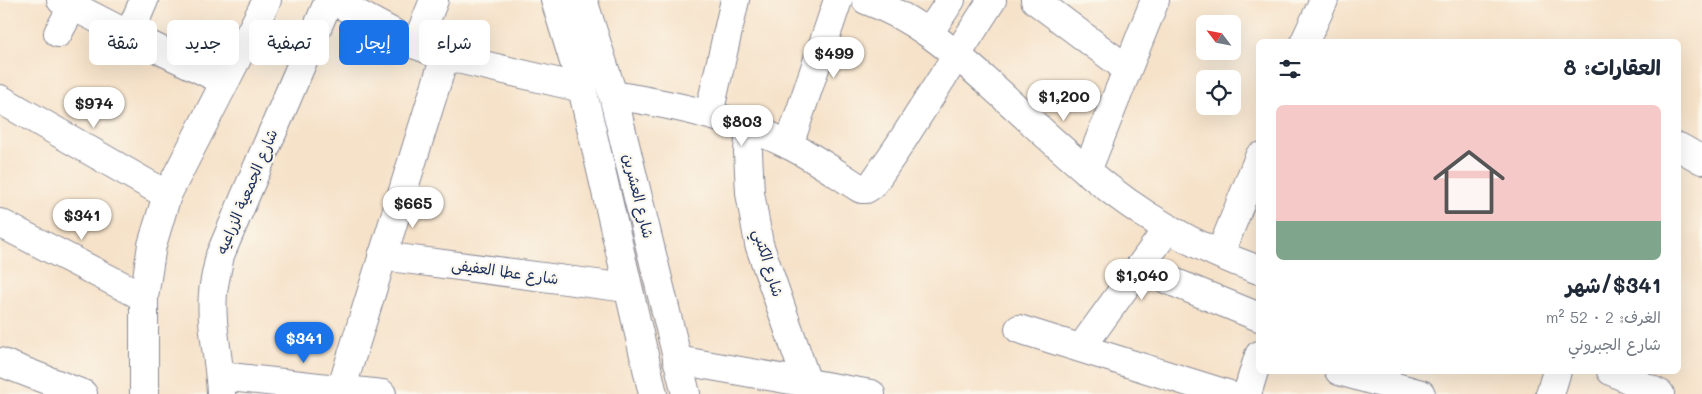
<!DOCTYPE html>
<html lang="ar">
<meta charset="utf-8">
<style>
body{margin:0;font-family:Mali,"Playpen Sans Arabic",sans-serif;background:#f6f6f7;color:#1f2937;direction:rtl;height:100vh;display:flex;flex-direction:column;font-size:19px;white-space:nowrap}
*{box-sizing:border-box;margin:0}
p{font-size:16px;color:#747a83}
.icon{flex:none;width:28px;height:28px;fill:none;stroke:currentColor;stroke-width:2;stroke-linecap:round;stroke-linejoin:round}
.map{position:relative;flex:1;overflow:hidden;direction:ltr}
.details{position:absolute;left:1256px;top:39px;width:425px;height:335px;display:flex;flex-direction:column;background:#fff;border-radius:8px;box-shadow:0 5px 20px #0002;direction:rtl}
.details>*{flex:none}
.top-card{position:absolute;left:15px;top:20px;width:475px;height:45px;direction:rtl;display:flex;gap:10px}
.needle{width:32px;rotate:302deg}
.controls{position:absolute;left:1196px;top:15px;display:grid;gap:10px}
.controls a{display:grid;place-items:center;width:45px;height:45px;border-radius:8px;background:#fff;box-shadow:0 5px 20px #0002;font-size:25px}
.price{position:absolute;translate:-50% -42px;padding:0 11px;border-radius:18px;background:#fff;color:#222;font-size:16px;line-height:32px;filter:drop-shadow(0 1px 2px #0008)}
.price::after{content:'';position:absolute;left:50%;top:30px;width:15px;height:11px;margin-left:-8px;background:inherit;clip-path:polygon(0 0,100% 0,50% 100%)}
.price.active{background:#1a73e8;color:#fff}
ul{padding:0;list-style:none}
li{display:grid;align-content:center;gap:10px;height:265px;padding:0 20px}
li+li{border-top:1px solid #e0e1e3}
li span{display:grid;place-items:center;height:155px;border-radius:8px;color:#555}
li>.icon{margin-inline-start:auto}
span .icon{width:90px;height:90px;fill:#fffc;stroke-width:1}
li b{font-size:21px}
h2{display:flex;justify-content:space-between;align-items:center;height:60px;padding:0 20px;font-size:21px}
.pill{padding:0 18px;border-radius:8px;background:#fff;box-shadow:0 5px 20px #0002;font-size:18px;line-height:45px}
.pill.active{background:#1a73e8;color:#fff}
.map>svg:first-child{display:block}
.lines{fill:none;stroke-linecap:round;stroke-linejoin:round}
.minor-casing{stroke:#888894;stroke-width:30}
.secondary-casing{stroke:#888894;stroke-width:30}
.minor{stroke:#fff;stroke-width:28}
.secondary{stroke:#fff;stroke-width:28}
.labels{text-anchor:middle;stroke-width:4.5;stroke-linejoin:round;paint-order:stroke}
.street-label{font-size:15px;fill:#1b2f5e;stroke:#fbf7ec}
</style>
<div class="map">
<svg width="1702" height="394" viewBox="0 0 1702 394">
<rect width="100%" height="100%" fill="#fbf7ec"/>
<filter id="ink" filterUnits="userSpaceOnUse"><feTurbulence type="fractalNoise" baseFrequency=".02" numOctaves="2"/><feDisplacementMap in="SourceGraphic" scale="10" xChannelSelector="R" yChannelSelector="G"/><feConvolveMatrix kernelMatrix="1 2 1 2 8 2 1 2 1" color-interpolation-filters="sRGB"/></filter>
<filter id="wash" filterUnits="userSpaceOnUse"><feTurbulence type="fractalNoise" baseFrequency=".0096" numOctaves="4" result="noise"/><feDisplacementMap in="SourceGraphic" scale="20" xChannelSelector="R" yChannelSelector="G"/><feGaussianBlur stdDeviation="1.12" result="paint"/><feColorMatrix in="noise" values="0 0 0 0 0 0 0 0 0 0 0 0 0 0 0 0 0 1.4 0 .05"/><feComposite in="paint" operator="in"/></filter>
<g filter="url(#wash)">
<rect width="100%" height="100%" fill="#f6e2c9"/>
</g>
<g filter="url(#ink)">
<g class="lines">
<defs>
<g id="minor">
<polyline points="61,0 129,35 224,81"/>
<polyline points="332,0 416,45 445,56 582,88"/>
<path d="M866 0C914 17 953 51 990 84 1022 113 1053 142 1086 170 1136 213 1196 248 1259 270"/>
<polyline points="1035,0 1127,69"/>
<polyline points="58,33 76,0"/>
<polyline points="929,33 951,0"/>
<polyline points="129,35 144,0"/>
<polyline points="1305,41 1324,0"/>
<polyline points="416,45 434,0"/>
<path d="M613 95C675 105 733 117 789 145 815 158 837 174 861 189H866L872 185 898 147 992 0"/>
<polyline points="0,99 167,195"/>
<polyline points="709,114 735,0"/>
<polyline points="750,127 748,152 750,193 759,244 811,394"/>
<polyline points="789,145 838,0"/>
<polyline points="1679,147 1702,160"/>
<polyline points="1087,171 1155,0"/>
<polyline points="0,223 144,297"/>
<polyline points="1220,254 1259,157"/>
<polyline points="382,256 627,288"/>
<polyline points="1139,268 1259,317"/>
<polyline points="1019,329 1227,394"/>
<polyline points="1081,348 1168,228"/>
<polyline points="677,360 871,394"/>
<polyline points="0,362 83,394"/>
<polyline points="1339,371 1421,394"/>
<polyline points="1611,371 1660,394"/>
<polyline points="221,376 382,394"/>
<polyline points="341,390 445,56"/>
<polyline points="144,394 144,297 152,245 167,195 267,0"/>
<path d="M221 394C220 360 210 327 213 293 214 281 218 267 220 255L329 0"/>
<polyline points="1247,394 1259,355"/>
<polyline points="1550,394 1557,371"/>
</g>
<g id="secondary">
<polyline points="555,0 582,88 653,394"/>
<polyline points="583,0 613,95 686,394"/>
</g>
</defs>
<!-- minor casing -->
<use href="#minor" class="minor-casing"/>
<!-- secondary casing -->
<use href="#secondary" class="secondary-casing"/>
<!-- minor -->
<use href="#minor" class="minor"/>
<!-- secondary -->
<use href="#secondary" class="secondary"/>
</g>
</g>
<g class="labels">
<!-- street labels -->
<g class="street-label">
<text transform="translate(247 192) rotate(-67)" y="5">شارع الجمعية الزراعيه</text>
<text transform="translate(638 196) rotate(76)" y="5">شارع العشرين</text>
<text transform="translate(768 263) rotate(73)" y="5">شارع الكتبي</text>
<text transform="translate(505 272) rotate(8)" y="5">شارع عطا العفيفى</text>
</g>
</g>
</svg>
<div class="controls">
<a><svg class="needle" viewBox="-14 -14 28 28"><path d="M0-13l5 13h-10z" fill="#e53935"/><path d="M0 13l5-13h-10z" fill="#747a83"/></svg></a>
<a><svg class="icon" aria-label="locate" viewBox="0 0 24 24"><circle cx="12" cy="12" r="6"/><path d="M12 2v4M12 18v4M2 12h4M18 12h4"/></svg></a>
</div>
<b class="price" style="left:834px;top:79px">$499</b>
<b class="price" style="left:1064px;top:122px">$1,200</b>
<b class="price" style="left:94px;top:129px">$974</b>
<b class="price" style="left:742px;top:147px">$803</b>
<b class="price" style="left:413px;top:229px">$665</b>
<b class="price" style="left:82px;top:241px">$341</b>
<b class="price" style="left:1142px;top:301px">$1,040</b>
<b class="price active" style="left:304px;top:364px">$341</b>
<div class="top-card">
<a class="pill">شراء</a>
<a class="pill active">إيجار</a>
<a class="pill">تصفية</a>
<a class="pill">جديد</a>
<a class="pill">شقة</a>
</div>
<section class="details">
<h2>العقارات: 8<svg class="icon" aria-label="filters" viewBox="0 0 24 24"><path d="M4 7h16M4 17h16"/><circle cx="9" cy="7" r="2"/><circle cx="15" cy="17" r="2"/></svg></h2>
<ul>
<li><span style="background:linear-gradient(#f6c9c9 75%,#7fa58c 0)"><svg class="icon" aria-label="home" viewBox="0 0 24 24"><path d="M3 11l9-7 9 7M6 9v11h12V9"/></svg></span><div><b>$341/شهر</b><p>الغرف: 2 · 52 m²</p><p>شارع الجبروني</p></div></li>
</ul>
</section>
</div>
